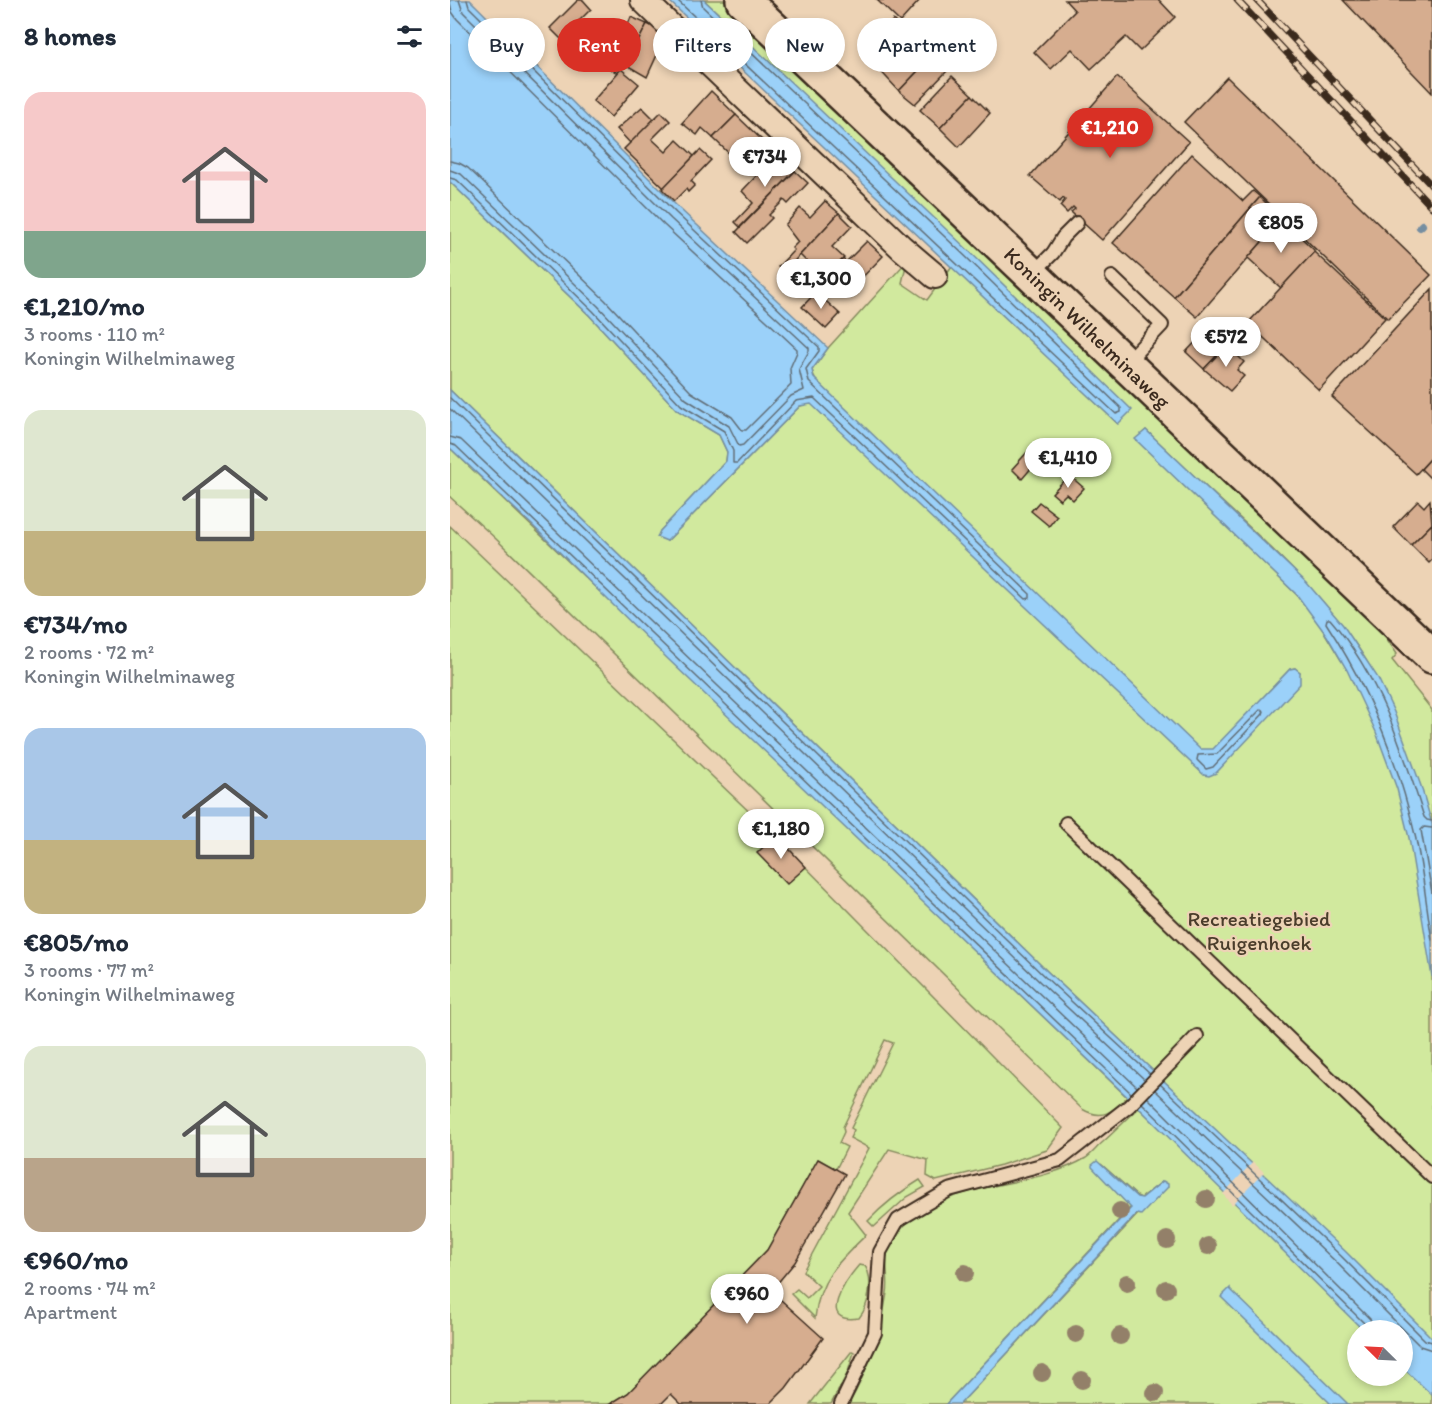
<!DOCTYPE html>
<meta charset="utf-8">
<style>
body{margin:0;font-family:Itim,sans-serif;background:#f6f6f7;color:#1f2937;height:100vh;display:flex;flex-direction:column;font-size:22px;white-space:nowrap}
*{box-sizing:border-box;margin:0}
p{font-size:20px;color:#747a83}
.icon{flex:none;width:33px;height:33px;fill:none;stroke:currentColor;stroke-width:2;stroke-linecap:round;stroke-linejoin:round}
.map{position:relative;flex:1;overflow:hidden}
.sheet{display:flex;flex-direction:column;background:#fff;width:450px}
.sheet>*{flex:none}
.banner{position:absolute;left:18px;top:18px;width:570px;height:54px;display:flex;gap:12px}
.needle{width:39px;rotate:294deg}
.buttons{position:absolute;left:897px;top:1320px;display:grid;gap:12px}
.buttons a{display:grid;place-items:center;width:66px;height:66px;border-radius:50%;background:#fff;box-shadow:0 3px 9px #0003;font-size:30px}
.price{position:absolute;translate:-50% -51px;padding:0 14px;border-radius:21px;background:#fff;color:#222;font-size:20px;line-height:39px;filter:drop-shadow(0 2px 3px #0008)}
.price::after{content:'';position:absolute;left:50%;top:36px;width:18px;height:14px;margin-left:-9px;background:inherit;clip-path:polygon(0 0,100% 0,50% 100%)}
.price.selected{background:#d93025;color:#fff}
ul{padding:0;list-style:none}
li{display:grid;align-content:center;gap:12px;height:318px;padding:0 24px}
li span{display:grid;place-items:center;height:186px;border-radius:18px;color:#555}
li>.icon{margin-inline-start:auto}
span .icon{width:108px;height:108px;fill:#fffc;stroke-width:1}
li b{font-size:26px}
h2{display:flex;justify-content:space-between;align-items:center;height:72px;padding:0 24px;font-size:26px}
.chip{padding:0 21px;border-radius:27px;background:#fff;box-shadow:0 3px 9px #0003;font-size:21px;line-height:54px}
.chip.selected{background:#d93025;color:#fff}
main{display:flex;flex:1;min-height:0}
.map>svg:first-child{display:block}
.green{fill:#d1e99e;stroke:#868a5e;stroke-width:1.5;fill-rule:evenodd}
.water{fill:#9bd1f9;stroke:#758ea1;stroke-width:1.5}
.pier{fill:#edd3b5}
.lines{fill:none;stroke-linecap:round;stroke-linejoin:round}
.shore{stroke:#616d76;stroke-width:1.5}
.stream{stroke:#758ea1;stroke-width:8}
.building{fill:#d6ad8f;stroke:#3b2a1e;stroke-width:1.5}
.service-casing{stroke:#3b2a1e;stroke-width:16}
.minor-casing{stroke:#3b2a1e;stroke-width:28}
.secondary-casing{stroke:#3b2a1e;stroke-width:38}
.service{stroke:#edd3b5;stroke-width:12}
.minor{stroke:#edd3b5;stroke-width:24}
.secondary{stroke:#edd3b5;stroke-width:33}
.rail-casing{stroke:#3b2a1e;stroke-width:7}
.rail{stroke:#edd3b5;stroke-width:4.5;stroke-dasharray:14;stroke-linecap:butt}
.tree{fill:#938069}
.labels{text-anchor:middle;stroke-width:4.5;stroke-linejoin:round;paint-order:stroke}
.street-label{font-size:21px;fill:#3b2a1e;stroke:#edd3b5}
.park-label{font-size:21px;fill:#4a3d2b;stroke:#edd3b5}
</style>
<main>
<section class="sheet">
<h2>8 homes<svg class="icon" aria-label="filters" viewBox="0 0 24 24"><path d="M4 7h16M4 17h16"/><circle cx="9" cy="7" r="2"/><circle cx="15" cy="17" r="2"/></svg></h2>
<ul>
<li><span style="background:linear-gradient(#f6c9c9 75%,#7fa58c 0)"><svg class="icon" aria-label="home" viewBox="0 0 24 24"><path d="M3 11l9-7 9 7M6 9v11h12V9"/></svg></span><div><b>€1,210/mo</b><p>3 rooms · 110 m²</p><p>Koningin Wilhelminaweg</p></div></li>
<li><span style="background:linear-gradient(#dfe7d0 65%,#c2b280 0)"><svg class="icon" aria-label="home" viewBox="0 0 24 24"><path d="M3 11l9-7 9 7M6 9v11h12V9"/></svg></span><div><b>€734/mo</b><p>2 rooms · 72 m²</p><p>Koningin Wilhelminaweg</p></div></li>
<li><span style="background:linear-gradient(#a9c7e8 60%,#c2b280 0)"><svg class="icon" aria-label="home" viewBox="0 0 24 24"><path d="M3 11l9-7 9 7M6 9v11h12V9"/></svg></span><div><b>€805/mo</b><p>3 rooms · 77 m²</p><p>Koningin Wilhelminaweg</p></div></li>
<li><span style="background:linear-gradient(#dfe7d0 60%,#b9a48a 0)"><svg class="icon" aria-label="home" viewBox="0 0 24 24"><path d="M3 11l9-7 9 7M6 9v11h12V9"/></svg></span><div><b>€960/mo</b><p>2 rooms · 74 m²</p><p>Apartment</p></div></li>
</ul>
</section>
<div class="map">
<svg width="982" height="1404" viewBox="0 0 982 1404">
<rect width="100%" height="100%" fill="#edd3b5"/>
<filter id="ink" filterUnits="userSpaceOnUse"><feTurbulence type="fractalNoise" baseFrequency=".0167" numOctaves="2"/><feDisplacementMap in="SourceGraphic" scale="12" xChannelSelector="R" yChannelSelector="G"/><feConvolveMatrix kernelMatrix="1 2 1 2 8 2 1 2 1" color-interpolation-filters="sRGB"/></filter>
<g filter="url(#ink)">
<!-- green -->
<g class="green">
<path d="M254 0H274L919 612 947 654 942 660 982 710V1404H510L688 1214 713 1181 691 1198 687 1196 651 1164 681 1207 496 1404H399C418 1370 431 1331 437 1293 440 1277 432 1257 441 1243 481 1176 575 1194 636 1158 642 1154 647 1147 653 1142 665 1131 677 1119 689 1108L748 1165 775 1139 599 973 0 390V182L139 315 227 410 269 435 277 452 276 461 210 531 217 541 350 406 361 403 378 420 362 370 378 348 457 261 452 283 477 300 502 266 668 424 284 28ZM696 430C728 461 760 491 793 521 848 573 904 627 936 697L891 660 867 620 847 595 686 439ZM845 668 850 672 777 736 840 669ZM908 1330H952V1376H908Z"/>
<path d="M0 448 677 1097C662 1112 653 1121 632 1109L45 538 0 497Z"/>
<path d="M0 526 333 844 613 1128 597 1150 551 1165 486 1181 477 1176 478 1160 439 1149 398 1212 416 1235C389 1261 369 1279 365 1318L341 1294 347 1289 357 1298 369 1286 353 1271 419 1148 400 1138 404 1130 401 1128 443 1043 435 1040 393 1127 394 1132 389 1143 397 1147 386 1169 368 1159 317 1250 178 1393 160 1404H0Z"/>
<path d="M470 1180 475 1187 457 1197 424 1227 418 1221C434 1204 450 1192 470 1180Z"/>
<path d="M409 1265 415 1266C424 1279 419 1306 409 1318 365 1325 396 1280 409 1265Z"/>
<polygon points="402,1351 404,1352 398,1372 381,1404 360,1404"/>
</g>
<!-- water -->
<g class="water">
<polygon points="0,0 20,0 230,209 378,348 362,370 364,378 750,749 763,749 840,669 845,668 850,672 850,684 766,773 759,776 754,775 361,404 350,406 217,541 207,537 210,531 276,461 277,452 269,435 227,410 139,315 0,182"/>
<polygon points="218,0 254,0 518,250 682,410 668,424"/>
<polygon points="0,390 599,973 895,1251 982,1338 982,1395 953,1368 952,1330 913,1330 689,1108 219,660 82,525 0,448"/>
<polygon points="696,430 857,583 893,625 928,678 944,712 971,786 982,824 982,977 959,838 947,789 926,732 897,670 877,636 847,595 685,439"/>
<polygon points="647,1161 687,1197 692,1198 713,1181 718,1184 718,1187 691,1215 687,1214 510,1404 496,1404 681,1208 642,1167 642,1165"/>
<polygon points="780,1288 780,1289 898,1404 881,1404 771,1297"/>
</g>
<!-- pier -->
<polygon class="pier" points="803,1162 814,1172 782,1205 773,1194"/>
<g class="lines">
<!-- shore -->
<g class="shore">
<polyline points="227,0 666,414 671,412 671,408 514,255 253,7 251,0"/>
<polyline points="0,3 2,12 7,19 214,225 347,349 347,352 340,368 341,385 296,430 292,430 282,417 241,392 155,300 18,168 9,163 0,161"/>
<polyline points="0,170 11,174 148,306 236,399 279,426 289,446 293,445 341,396 354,390 349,369 359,351 359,348 221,219 13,12 9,0"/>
<polyline points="0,178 7,180 143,311 231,405 274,431 283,451 283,463 287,463 346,401 364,398 576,599 580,598 580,594 359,382 356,369 369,351 369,347 226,213 19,7 17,0"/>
<polyline points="0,398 595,977 700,1074"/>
<polyline points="0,409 590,982 694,1079"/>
<polyline points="0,437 11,440 687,1087"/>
<polyline points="0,444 6,446 681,1093"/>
<polygon points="811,709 814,711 813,714 763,767 756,769 747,760 748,755 767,754"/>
<path d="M982 821 977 820 974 817C952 747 929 675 880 619H877L876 623C918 687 948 761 965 835 973 869 976 905 982 940"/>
<polyline points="982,828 974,827 971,830 982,893"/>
<polyline points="710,1084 891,1256 975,1340 982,1342"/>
<polyline points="705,1090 885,1261 970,1346 982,1350"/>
<polyline points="698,1098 920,1319 924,1330"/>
<polyline points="692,1103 915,1324 916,1330"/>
</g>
<!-- stream -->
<polyline class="stream" points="970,227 972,225"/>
</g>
<!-- building -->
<g class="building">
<polygon points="128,0 133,0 141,9 111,39 100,28"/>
<polygon points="427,0 470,0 450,22"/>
<polygon points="615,0 709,0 725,17 690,51 676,37 641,69 622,49 601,69 584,52 625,11"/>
<polygon points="893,0 982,0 982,93"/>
<polygon points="181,17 197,24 183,52 166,72 155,66 152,57 158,47 160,48 171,24 177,27"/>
<polygon points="443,20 451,28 443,37 435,29"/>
<polygon points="197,24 213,31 208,42 212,44 197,77 173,63 183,52"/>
<polygon points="133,25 147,39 125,60 111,46"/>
<polygon points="479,43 487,51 449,91 425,65 445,44 455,53 457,50 466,58"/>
<polygon points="487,51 495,58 489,63 497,71 465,104 449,91"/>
<polygon points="171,69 189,84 161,117 143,101"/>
<polygon points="502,76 522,95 490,128 470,110"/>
<polygon points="667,77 739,142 652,240 621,212 625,209 623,207 617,213 610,206 615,200 613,198 610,202 580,176"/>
<polygon points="777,77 981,275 938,319 734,122"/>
<polygon points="261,91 286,115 263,138 252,128 247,135 232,123"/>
<polygon points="522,95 540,113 509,147 490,128"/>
<polygon points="192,107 204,119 181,144 167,129"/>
<polygon points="211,112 220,121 202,139 216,152 227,140 244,156 214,188 174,149"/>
<polygon points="286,115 312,140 289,163 263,138"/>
<polygon points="250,150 261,160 241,181 245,185 238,192 236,189 224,201 212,189"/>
<polygon points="742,154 793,201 803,191 810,197 724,297 663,243"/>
<polygon points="332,158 345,171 290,227 285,222 303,203 292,191 313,169 317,174"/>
<polygon points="345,171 358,183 338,204 334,200 319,215 322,218 297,243 286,232"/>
<polygon points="810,197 832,219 747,317 724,297"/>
<polygon points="375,201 389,213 334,272 328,267 344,250 342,248 348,242 335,225 350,208 360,217"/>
<polygon points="389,213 402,226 382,247 394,258 374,279 350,255"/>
<polygon points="832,219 864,250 864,252 831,288 798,258"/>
<polygon points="417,241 433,256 401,289 395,283 389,289 383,283 388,276 382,271 393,259 396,262"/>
<polygon points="864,252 935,318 869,390 798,323"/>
<polygon points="982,289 982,457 966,474 882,397"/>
<polygon points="366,292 390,314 376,329 352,307"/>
<polygon points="759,328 777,345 754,369 736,352"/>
<polygon points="777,345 794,362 787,370 794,376 780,391 754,369"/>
<polygon points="580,449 590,458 572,479 562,469"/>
<polygon points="982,457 982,480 971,469"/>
<polygon points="619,475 634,488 623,500 616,494 610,500 602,493"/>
<polygon points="980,500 982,524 961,545 943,527 968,501 974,507"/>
<polygon points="589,502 607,516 599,526 581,511"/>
<polygon points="982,524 982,560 979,563 961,545"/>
<polygon points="326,835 356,867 337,884 307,853"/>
<polygon points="368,1159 395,1174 345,1262 321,1291 373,1338 336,1388 320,1404 231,1404 221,1394 211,1404 160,1404 178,1393 317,1250"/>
</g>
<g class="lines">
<defs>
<g id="service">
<polyline points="583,273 603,253 613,237 627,223"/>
<polyline points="662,277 712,325 676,363"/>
<polyline points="616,823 982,1177"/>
<polyline points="391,1404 425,1333 430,1252 448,1220 499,1190 610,1160 679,1106 747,1036"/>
</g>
<polyline id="minor" points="193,0 452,248 485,276"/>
<polyline id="secondary" points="293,0 982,656"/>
</defs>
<!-- service casing -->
<use href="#service" class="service-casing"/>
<!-- minor casing -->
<use href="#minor" class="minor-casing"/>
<!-- secondary casing -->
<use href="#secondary" class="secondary-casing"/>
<!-- service -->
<use href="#service" class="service"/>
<!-- minor -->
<use href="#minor" class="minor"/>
<!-- secondary -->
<use href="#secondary" class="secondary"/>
<defs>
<g id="rail">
<polyline points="787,0 982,207"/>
<polyline points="807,0 982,186"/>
</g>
</defs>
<!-- rail casing -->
<use href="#rail" class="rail-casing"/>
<!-- rail -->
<use href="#rail" class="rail"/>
</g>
<!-- trees -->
<g class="tree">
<circle cx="756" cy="1199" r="9"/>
<circle cx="670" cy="1211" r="9"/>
<circle cx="717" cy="1240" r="9"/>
<circle cx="758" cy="1246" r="9"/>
<circle cx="515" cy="1273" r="9"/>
<circle cx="677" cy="1283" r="9"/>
<circle cx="716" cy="1289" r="9"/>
<circle cx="626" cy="1334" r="9"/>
<circle cx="670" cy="1336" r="9"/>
<circle cx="592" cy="1373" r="9"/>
<circle cx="632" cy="1380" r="9"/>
<circle cx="705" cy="1393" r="9"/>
</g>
</g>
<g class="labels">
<!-- street labels -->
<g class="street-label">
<text transform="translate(637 328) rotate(44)" y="7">Koningin Wilhelminaweg</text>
</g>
<!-- park labels -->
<g class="park-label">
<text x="809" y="926">Recreatiegebied<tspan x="809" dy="24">Ruigenhoek</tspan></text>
</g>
</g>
</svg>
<div class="buttons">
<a><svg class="needle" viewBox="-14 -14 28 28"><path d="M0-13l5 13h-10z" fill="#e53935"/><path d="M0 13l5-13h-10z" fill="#747a83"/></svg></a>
</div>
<b class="price selected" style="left:660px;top:159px">€1,210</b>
<b class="price" style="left:315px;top:188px">€734</b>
<b class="price" style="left:831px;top:254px">€805</b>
<b class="price" style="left:371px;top:310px">€1,300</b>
<b class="price" style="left:776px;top:368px">€572</b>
<b class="price" style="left:618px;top:489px">€1,410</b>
<b class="price" style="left:331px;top:860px">€1,180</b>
<b class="price" style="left:297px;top:1325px">€960</b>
<div class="banner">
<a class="chip">Buy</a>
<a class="chip selected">Rent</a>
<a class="chip">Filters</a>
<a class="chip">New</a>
<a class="chip">Apartment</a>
</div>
</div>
</main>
